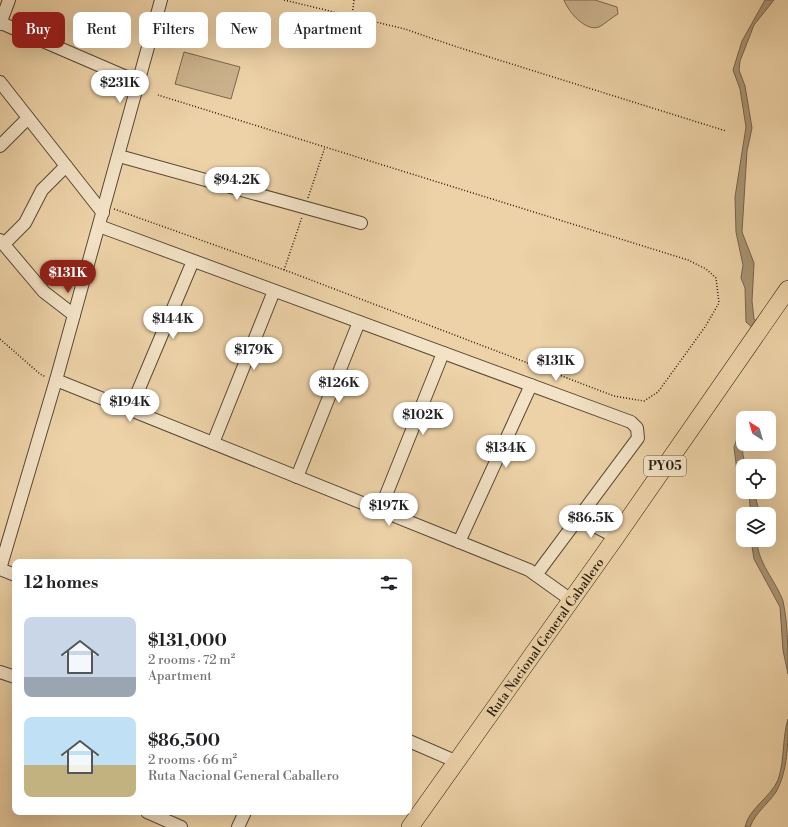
<!DOCTYPE html>
<meta charset="utf-8">
<style>
body{margin:0;font-family:"Libre Bodoni",serif;background:#f2f2f2;color:#202124;height:100vh;display:flex;flex-direction:column;font-size:15px;white-space:nowrap}
*{box-sizing:border-box;margin:0}
p{font-size:13px;color:#757577}
.icon{flex:none;width:22px;height:22px;fill:none;stroke:currentColor;stroke-width:2;stroke-linecap:round;stroke-linejoin:round}
.map{position:relative;flex:1;overflow:hidden}
.panel{position:absolute;left:12px;top:559px;width:400px;height:256px;display:flex;flex-direction:column;background:#fff;border-radius:8px;box-shadow:0 4px 16px #0002}
.panel>*{flex:none}
.hud{position:absolute;left:12px;top:12px;width:400px;height:36px;display:flex;gap:8px}
.needle{width:26px;rotate:323deg}
.tools{position:absolute;left:736px;top:411px;display:grid;gap:8px}
.tools a{display:grid;place-items:center;width:40px;height:40px;border-radius:8px;background:#fff;box-shadow:0 4px 16px #0002;font-size:20px}
.price{position:absolute;translate:-50% -34px;padding:0 9px;border-radius:14px;background:#fff;color:#222;font-size:13px;line-height:26px;filter:drop-shadow(0 1px 2px #0008)}
.price::after{content:'';position:absolute;left:50%;top:24px;width:12px;height:9px;margin-left:-6px;background:inherit;clip-path:polygon(0 0,100% 0,50% 100%)}
.price.current{background:#8f2418;color:#fff}
ul{padding:0;list-style:none}
li{display:flex;align-items:center;gap:12px;height:100px;padding:0 12px}
li span{display:grid;place-items:center;flex:none;width:112px;height:80px;border-radius:8px;color:#555}
li>.icon{margin-inline-start:auto}
span .icon{width:48px;height:48px;fill:#fffc;stroke-width:1}
li b{font-size:17px}
h2{display:flex;justify-content:space-between;align-items:center;height:48px;padding:0 12px;font-size:17px}
.pill{padding:0 14px;border-radius:8px;background:#fff;box-shadow:0 4px 16px #0002;font-size:14px;line-height:36px}
.pill.current{background:#8f2418;color:#fff}
.map>svg:first-child{display:block}
.green{fill:#cbb38d;stroke:#78684e}
.water{fill:#a99474;stroke:#75644c}
.lines{fill:none;stroke-linecap:round;stroke-linejoin:round}
.minor-casing{stroke:#584a36;stroke-width:14}
.highway-casing{stroke:#261c10;stroke-width:18}
.path{stroke:#261c10;stroke-width:1.5;stroke-dasharray:1 2;stroke-linecap:butt}
.minor{stroke:#f3e2c6;stroke-width:12}
.highway{stroke:#edd2a7;stroke-width:17}
.labels{text-anchor:middle;stroke-width:4;stroke-linejoin:round;paint-order:stroke}
.shield{fill:#f3e2c6;stroke:#645747;stroke-width:1}
.shield-label{font-size:12px;font-weight:bold;fill:#261c10}
.street-label{font-size:13px;fill:#261c10;stroke:#f3e2c6}
</style>
<div class="map">
<svg width="788" height="827" viewBox="0 0 788 827">
<rect width="100%" height="100%" fill="#edd2a7"/>
<filter id="stains"><feTurbulence type="fractalNoise" baseFrequency=".005" numOctaves="4"/><feColorMatrix values="0 0 0 0 .2 0 0 0 0 .09 0 0 0 0 .02 0 0 0 .5 -.17"/></filter>
<radialGradient id="worn" r=".72"><stop offset=".6" stop-color="#630" stop-opacity="0"/><stop offset="1" stop-color="#630" stop-opacity=".3"/></radialGradient>
<!-- green -->
<g class="green">
<path d="M564 0H595L617 7 618 14C612 17 605 24 599 27 585 32 568 11 564 0Z"/>
<polygon points="184,52 240,67 231,99 175,84"/>
</g>
<!-- water -->
<g class="water">
<polygon points="765,0 774,0 754,25 740,61 739,70 745,86 752,128 747,151 742,232 754,263 752,301 754,319 758,322 754,329 746,322 745,288 741,278 743,265 736,232 735,197 746,127 740,89 733,70 742,41"/>
<path d="M743 422C743 438 740 450 746 466H743V479L737 472 734 447Z"/>
<polygon points="749,492 754,492 760,514 754,514 750,506"/>
<path d="M751 540H757C757 562 776 581 783 601 788 624 788 651 788 674L783 650 780 607 754 559Z"/>
<path d="M788 719C788 744 788 770 776 792 767 805 756 812 750 827H745C749 808 770 798 778 780 785 760 782 738 788 719Z"/>
</g>
<g class="lines">
<defs>
<g id="minor">
<polyline points="1,23 138,82"/>
<polyline points="0,24 9,0"/>
<polyline points="0,82 103,213"/>
<polyline points="0,146 28,118"/>
<polyline points="119,156 361,223"/>
<polyline points="99,226 631,422 637,428 638,438 536,575"/>
<polyline points="0,240 44,292 74,315"/>
<polyline points="4,244 25,223 42,190 66,166"/>
<polyline points="56,380 529,570 571,600"/>
<polyline points="130,410 193,261"/>
<polyline points="213,443 274,291"/>
<polyline points="297,477 359,322"/>
<polyline points="380,510 443,353"/>
<polyline points="578,518 616,537"/>
<polyline points="459,542 531,385"/>
<polyline points="15,575 0,569 56,380 161,0"/>
<polyline points="0,672 15,677"/>
<polyline points="409,741 455,761"/>
<polyline points="147,812 181,827"/>
<polyline points="238,827 245,812"/>
</g>
<g id="highway">
<path id="s1" d="M410 827 616 537 788 289"/>
</g>
</defs>
<!-- minor casing -->
<use href="#minor" class="minor-casing"/>
<!-- highway casing -->
<use href="#highway" class="highway-casing"/>
<!-- path -->
<g class="path">
<polyline points="284,0 405,29 454,46 726,131"/>
<polyline points="352,16 354,0"/>
<polyline points="308,198 325,147"/>
<polyline points="114,209 290,272 614,396 644,401 658,392 705,327 719,303 716,278 706,269 688,260 158,95"/>
<polyline points="284,270 302,217"/>
<polyline points="0,339 40,374 46,377"/>
</g>
<!-- minor -->
<use href="#minor" class="minor"/>
<!-- highway -->
<use href="#highway" class="highway"/>
</g>
<g class="labels">
<!-- shield labels -->
<rect class="shield" x="644" y="456" width="42" height="20" rx="3"/>
<g class="shield-label">
<text x="665" y="470">PY05</text>
</g>
<!-- street labels -->
<g class="street-label">
<text dy="5" stroke="none"><textPath href="#s1" startOffset="233">Ruta Nacional General Caballero</textPath></text>
</g>
</g>
<rect width="100%" height="100%" filter="url(#stains)"/>
<rect width="100%" height="100%" fill="url(#worn)"/>
</svg>
<div class="tools">
<a><svg class="needle" viewBox="-14 -14 28 28"><path d="M0-13l5 13h-10z" fill="#e53935"/><path d="M0 13l5-13h-10z" fill="#757577"/></svg></a>
<a><svg class="icon" aria-label="locate" viewBox="0 0 24 24"><circle cx="12" cy="12" r="6"/><path d="M12 2v4M12 18v4M2 12h4M18 12h4"/></svg></a>
<a><svg class="icon" aria-label="layers" viewBox="0 0 24 24"><path d="M12 4l9 5-9 5-9-5zM3 14l9 5 9-5"/></svg></a>
</div>
<b class="price" style="left:120px;top:104px">$231K</b>
<b class="price" style="left:237px;top:201px">$94.2K</b>
<b class="price current" style="left:68px;top:294px">$131K</b>
<b class="price" style="left:173px;top:340px">$144K</b>
<b class="price" style="left:254px;top:371px">$179K</b>
<b class="price" style="left:556px;top:382px">$131K</b>
<b class="price" style="left:339px;top:404px">$126K</b>
<b class="price" style="left:130px;top:423px">$194K</b>
<b class="price" style="left:423px;top:436px">$102K</b>
<b class="price" style="left:506px;top:469px">$134K</b>
<b class="price" style="left:389px;top:527px">$197K</b>
<b class="price" style="left:591px;top:539px">$86.5K</b>
<div class="hud">
<a class="pill current">Buy</a>
<a class="pill">Rent</a>
<a class="pill">Filters</a>
<a class="pill">New</a>
<a class="pill">Apartment</a>
</div>
<section class="panel">
<h2>12 homes<svg class="icon" aria-label="filters" viewBox="0 0 24 24"><path d="M4 7h16M4 17h16"/><circle cx="9" cy="7" r="2"/><circle cx="15" cy="17" r="2"/></svg></h2>
<ul>
<li><span style="background:linear-gradient(#c9d6e8 75%,#9aa5b1 0)"><svg class="icon" aria-label="home" viewBox="0 0 24 24"><path d="M3 11l9-7 9 7M6 9v11h12V9"/></svg></span><div><b>$131,000</b><p>2 rooms · 72 m²</p><p>Apartment</p></div></li>
<li><span style="background:linear-gradient(#bfe0f5 60%,#c2b280 0)"><svg class="icon" aria-label="home" viewBox="0 0 24 24"><path d="M3 11l9-7 9 7M6 9v11h12V9"/></svg></span><div><b>$86,500</b><p>2 rooms · 66 m²</p><p>Ruta Nacional General Caballero</p></div></li>
</ul>
</section>
</div>
